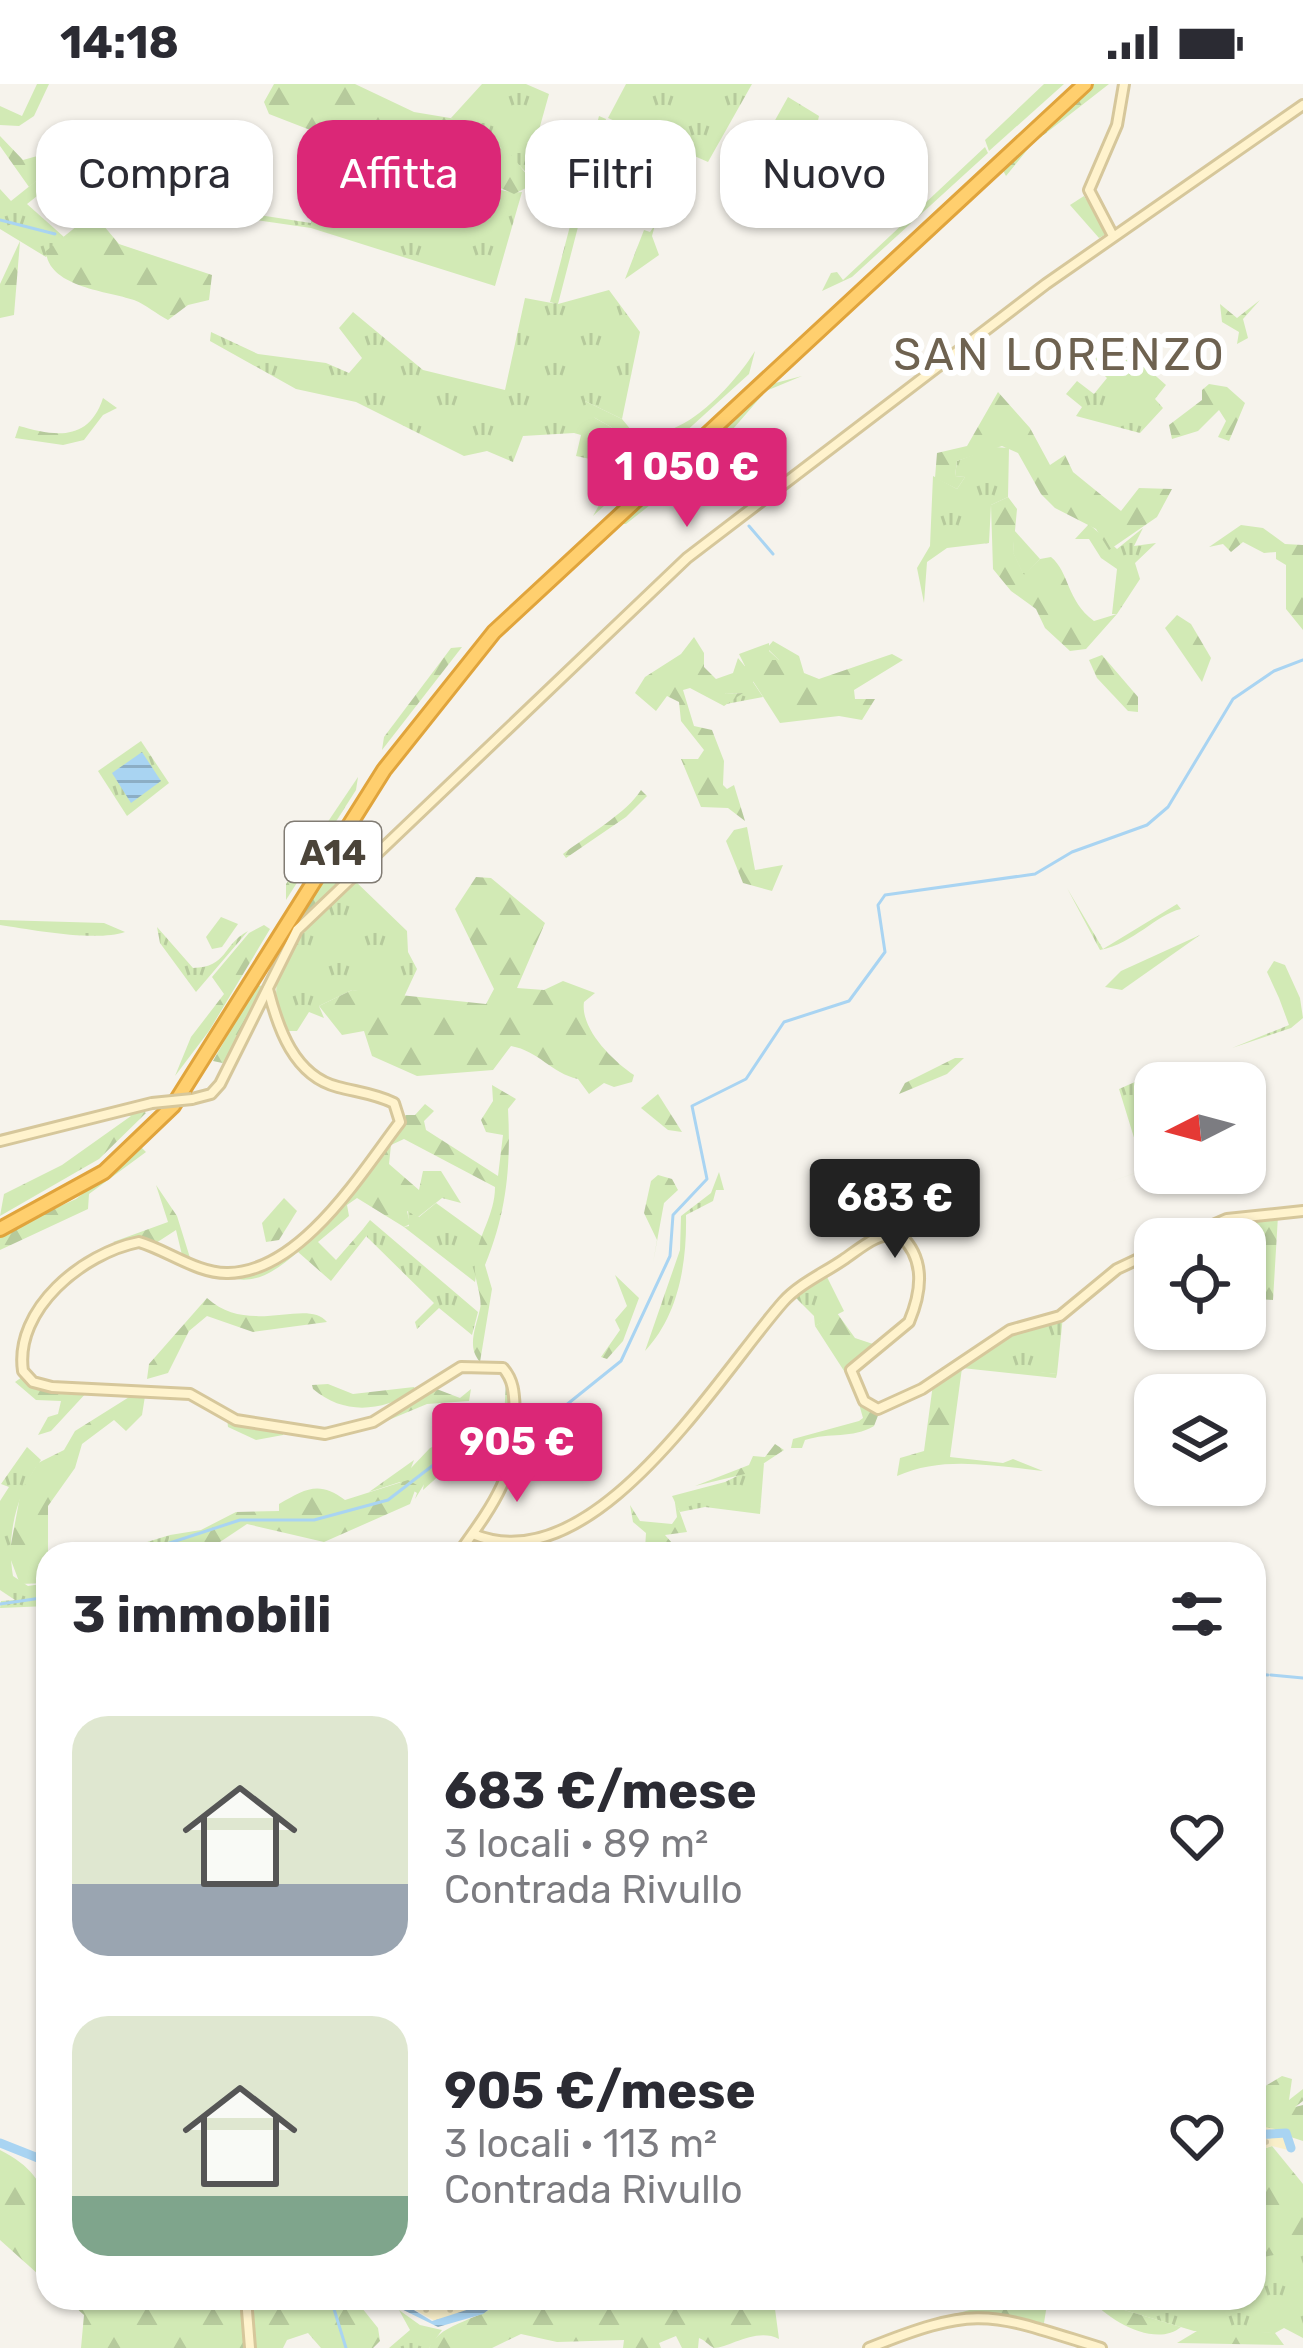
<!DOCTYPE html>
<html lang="it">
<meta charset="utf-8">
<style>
body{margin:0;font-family:Rubik,sans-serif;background:#f2f2f3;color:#2b2b33;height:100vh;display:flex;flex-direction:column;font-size:45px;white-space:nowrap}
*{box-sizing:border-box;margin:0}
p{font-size:39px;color:#7c7c81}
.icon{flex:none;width:66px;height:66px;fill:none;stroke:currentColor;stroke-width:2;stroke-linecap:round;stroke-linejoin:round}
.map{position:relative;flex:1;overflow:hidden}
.drawer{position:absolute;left:36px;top:1458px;width:1230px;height:768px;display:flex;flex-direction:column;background:#fff;border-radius:36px;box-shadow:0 3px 9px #0004}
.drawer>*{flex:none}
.top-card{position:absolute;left:36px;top:36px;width:1233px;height:108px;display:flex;gap:24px}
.needle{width:78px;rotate:264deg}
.buttons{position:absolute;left:1134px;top:978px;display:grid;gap:24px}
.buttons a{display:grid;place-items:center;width:132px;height:132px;border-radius:24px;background:#fff;box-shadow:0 3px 9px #0004;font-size:60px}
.price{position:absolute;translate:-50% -102px;padding:0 27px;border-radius:12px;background:#db2777;color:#fff;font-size:39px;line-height:78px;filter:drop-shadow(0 3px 6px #0008)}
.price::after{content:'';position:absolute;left:50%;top:72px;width:36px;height:27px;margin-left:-18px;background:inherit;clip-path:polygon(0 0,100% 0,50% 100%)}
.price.current{background:#222;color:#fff}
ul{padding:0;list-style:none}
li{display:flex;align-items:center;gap:36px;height:300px;padding:0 36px}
li span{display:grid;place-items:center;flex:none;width:336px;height:240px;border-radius:36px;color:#555}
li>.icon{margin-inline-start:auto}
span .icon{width:144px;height:144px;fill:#fffc;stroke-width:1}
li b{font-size:51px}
h2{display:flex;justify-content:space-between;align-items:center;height:144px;padding:0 36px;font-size:51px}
.chip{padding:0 42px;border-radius:36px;background:#fff;box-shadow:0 3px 9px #0004;font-size:42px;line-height:108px}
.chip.current{background:#db2777;color:#fff}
.status{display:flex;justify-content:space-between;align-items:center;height:84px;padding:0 60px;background:#fff;direction:ltr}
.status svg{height:33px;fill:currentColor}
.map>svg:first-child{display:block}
.grass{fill:url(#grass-tufts)}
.forest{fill:url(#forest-firs)}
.sand{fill:url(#sand-dots)}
.garden{fill:#d2eab5}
.water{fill:url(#water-rules)}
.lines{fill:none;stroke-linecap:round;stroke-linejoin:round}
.stream{stroke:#a9d4f2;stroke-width:3}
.river{stroke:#a9d4f2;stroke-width:9}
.secondary-casing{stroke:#d6c79b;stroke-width:14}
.highway-casing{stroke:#e0a43c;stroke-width:18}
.secondary{stroke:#fff3cd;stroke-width:8}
.highway{stroke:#ffcf6e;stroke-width:12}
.secondary-bridge-casing{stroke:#d6c79b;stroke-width:14;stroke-linecap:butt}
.secondary-bridge{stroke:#fff3cd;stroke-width:8}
.labels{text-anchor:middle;stroke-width:12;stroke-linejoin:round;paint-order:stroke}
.shield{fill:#fff;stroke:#817c74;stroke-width:3}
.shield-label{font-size:36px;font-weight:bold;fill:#4b4439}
.quarter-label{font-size:45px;letter-spacing:3px;fill:#6e6250;stroke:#fff}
</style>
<div class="status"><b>14:18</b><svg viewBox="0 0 49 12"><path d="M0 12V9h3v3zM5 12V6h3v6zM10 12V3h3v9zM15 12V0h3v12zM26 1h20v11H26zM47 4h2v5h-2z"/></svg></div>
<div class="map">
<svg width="1303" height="2264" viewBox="0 0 1303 2264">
<defs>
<pattern id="grass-tufts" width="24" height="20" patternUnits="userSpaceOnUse" patternTransform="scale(3)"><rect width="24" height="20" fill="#d2eab5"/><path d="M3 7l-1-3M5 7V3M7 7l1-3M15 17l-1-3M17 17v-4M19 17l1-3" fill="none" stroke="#b6ca9c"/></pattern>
<pattern id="forest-firs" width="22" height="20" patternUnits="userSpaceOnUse" patternTransform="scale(3)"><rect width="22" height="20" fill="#d2eab5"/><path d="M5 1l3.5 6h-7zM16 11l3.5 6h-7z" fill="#b6ca9c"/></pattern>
<pattern id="sand-dots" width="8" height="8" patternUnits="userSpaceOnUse" patternTransform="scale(3)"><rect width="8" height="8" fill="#f9efc9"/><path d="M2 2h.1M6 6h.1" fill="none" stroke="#d7cead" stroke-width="1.8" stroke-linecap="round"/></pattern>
<pattern id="water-rules" width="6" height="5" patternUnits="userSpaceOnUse" patternTransform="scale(3)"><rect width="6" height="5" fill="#a9d4f2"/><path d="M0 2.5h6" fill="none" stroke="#8caec5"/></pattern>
</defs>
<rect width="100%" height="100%" fill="#f6f3ec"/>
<!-- grass -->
<g class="grass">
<polygon points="482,0 526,0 549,10 527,89 484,48 451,34"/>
<polygon points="626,0 752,0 708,78 608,34"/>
<polygon points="788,13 819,32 807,86 790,79 791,73 764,56"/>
<polygon points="599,32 606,35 558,220 609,206 640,248 622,335 585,317 595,334 611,343 613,357 600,353 590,375 576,372 581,351 574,349 523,352 513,378 487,367 464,372 356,318 296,305 210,257 211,248 258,270 326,279 349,289 362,274 339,244 353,228 423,286 505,306 525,214 557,220 550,218"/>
<path d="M333 53C367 69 407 66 443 79 469 88 493 111 522 108L495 202 311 144 117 116 123 110 311 139Z"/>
<polygon points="55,60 75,82 27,120 64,153 46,173 0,145 0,105 11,117 51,85 46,68"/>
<polygon points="655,141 652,152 659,171 625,195 644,146 650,148"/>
<polygon points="1114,255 1166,301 1155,315 1163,324 1140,349 1076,332 1082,323 1066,310 1077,297 1094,310 1107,294 1092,279"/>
<polygon points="994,363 1009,364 1008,413 991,421 989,459 947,464 927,478 924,519 917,484 930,462 933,392 957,405 965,393 955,392 957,377"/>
<polygon points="1089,440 1117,465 1143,444 1134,462 1156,459 1135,479 1140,495 1117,530 1112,530 1117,485 1101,474 1089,455 1075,455"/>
<polygon points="1014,446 1040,475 1024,492 1013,469"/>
<polygon points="769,559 769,567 779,576 772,576 753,598 763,613 726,620 742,609 725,610 745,582 739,570"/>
<polygon points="141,657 169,699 127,732 98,687"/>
<path d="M353 795 407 847 408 868 417 885 403 915 352 906 319 922 324 934 309 928 297 947H282C260 871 303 846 353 795Z"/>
<path d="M1067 804 1103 865 1177 820 1181 825C1155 831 1135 859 1100 866Z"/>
<path d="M0 836 104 839 125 848C96 858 33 846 0 841Z"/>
<path d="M157 843 193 884C228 883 222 861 248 847L196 908 160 859Z"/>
<polygon points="1279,914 1300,914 1303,934 1291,944 1232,964 1289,941"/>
<polygon points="1144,994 1155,1027 1155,1082 1104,1100 1144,1086 1119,1005"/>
<path d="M719 1088 724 1106H716L713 1117 686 1131C687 1178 679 1231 645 1267L680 1166 681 1132 711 1109Z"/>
<polygon points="436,1119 483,1153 475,1198 404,1143 409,1142 408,1127 419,1133"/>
<polygon points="370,1136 478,1228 472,1251 439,1224 417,1245 415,1238 434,1219 367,1153 363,1145"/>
<polygon points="825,1189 844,1227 815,1242 814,1232 793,1211"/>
<polygon points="1063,1232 1057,1290 967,1282 987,1260"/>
<polygon points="492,1338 487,1349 444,1368 415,1415 417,1409 400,1398 369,1408 414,1376 411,1384 430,1364"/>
<path d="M27 1363 41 1376C16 1410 6 1452 13 1492L28 1502 48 1499V1522L0 1524 1 1517 15 1516 0 1506V1417L9 1403 1 1400Z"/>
<polygon points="764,1379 760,1430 705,1423 680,1428 672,1412 725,1398"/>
<polygon points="170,1451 168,1465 156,1470 108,1470"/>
<polygon points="1290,2165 1303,2165 1303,2254 1284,2244 1275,2249 1194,2247 1121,2225 1119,2214 1254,2214 1254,2175"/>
<polygon points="399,2226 420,2241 442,2246 429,2264 389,2264 410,2246"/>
</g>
<!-- forest -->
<g class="forest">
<polygon points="37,0 49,0 34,32 19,42 0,41 0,22 22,32"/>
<polygon points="274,0 355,0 414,28 462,36 512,72 534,100 514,110 442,78 354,63 269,30 264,18"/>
<polygon points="1044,0 1064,0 989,67 985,56"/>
<polygon points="1092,0 1109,0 1032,60 1006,92 1000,81"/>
<polygon points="0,52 23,76 48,69 51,85 29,103 0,62"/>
<polygon points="985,63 988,69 852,193 822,207 831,189 837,188 843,196"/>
<path d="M93 129 119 160 212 191 209 216 188 221 168 236C156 230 147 221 134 216 107 207 48 203 46 167Z"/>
<polygon points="20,157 14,231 0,234 0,200"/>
<polygon points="1260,216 1243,235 1248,254 1237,260 1239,248 1222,238 1220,220 1237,234"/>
<path d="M755 267 749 290 593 432 624 376 611 343 588 330 585 317 622 335 632 347C677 365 734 301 755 267Z"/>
<polygon points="802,292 766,307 733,345 730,358 626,440 618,440 764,302"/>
<polygon points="1209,300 1227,303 1245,319 1229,357 1218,353 1226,337 1219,326 1198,347 1172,355 1169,341 1202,316 1202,306"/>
<polygon points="998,308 1030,344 1050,381 1065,371 1073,388 1121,427 1139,404 1172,405 1157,433 1109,466 1096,445 1055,424 1041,410 1018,369 1002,362 957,377 955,392 965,393 957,405 935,394 937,369 967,362"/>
<path d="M103 314 117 324 103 331 84 356 63 361 15 354 19 342C52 351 88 360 103 314Z"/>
<path d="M1008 413 1017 425 1013 468 1024 491 1040 475 1051 473C1070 489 1066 516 1094 537L1117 530 1086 565 1070 567 1045 544 1036 525 1011 507 993 485 991 421Z"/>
<polygon points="1241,441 1263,444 1285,460 1303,461 1303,546 1286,525 1286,481 1276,475 1276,468 1264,469 1243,458 1231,468 1223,460 1209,463"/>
<polygon points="1177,531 1191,540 1211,574 1202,598 1165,544"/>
<polygon points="694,553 704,569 704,583 716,595 733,589 738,574 748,586 747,594 725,610 743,609 724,622 690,604 683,606 694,642 712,646 724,677 723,701 727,705 734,701 745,737 728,724 701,723 681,675 698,675 704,666 681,637 679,618 667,612 656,627 635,609 645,593 681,570"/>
<polygon points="773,557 799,572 804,589 819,595 892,570 903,576 854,606 855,615 875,615 862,636 839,632 780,639 751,594 764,576 779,576 767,564"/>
<polygon points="462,563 382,666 384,653 451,564"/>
<polygon points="1102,571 1138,613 1138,628 1128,627 1097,594 1089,576"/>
<polygon points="358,693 356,706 286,816 286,800"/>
<path d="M641 706 647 712 626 733 566 774 563 770C586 752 627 729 641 706Z"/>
<polygon points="357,738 339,780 346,795 293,841"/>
<polygon points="747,743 755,786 783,781 772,807 743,799 726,757 734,746"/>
<path d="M476 793 491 794 545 839 517 904 544 906 563 897 595 909 584 918C580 945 613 977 634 991L632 998 614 1003 604 999 589 1010 578 995C551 989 539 967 511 962L493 986 417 992 372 972 364 947 342 951 319 922 352 906 486 920 494 905 455 825Z"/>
<polygon points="264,841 270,845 209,947 175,992 191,953 224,910 212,893 249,849"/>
<polygon points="1200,851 1122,906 1105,903 1121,887"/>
<polygon points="1274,877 1285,881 1300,914 1279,914 1267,888"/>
<polygon points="256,901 262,902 227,980 213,977"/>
<polygon points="955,974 964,974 947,990 899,1010 905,999"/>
<path d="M492 1001 516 1015 508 1025C511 1081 507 1128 485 1181L492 1205 480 1278C467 1263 475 1246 480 1225 483 1212 473 1195 475 1178 478 1151 495 1131 495 1103L404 1055 391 1061 389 1080 419 1106 423 1087H441L461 1119 442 1114 418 1133 407 1127 410 1140 404 1143 357 1114 347 1121 349 1132 318 1158 336 1176 363 1145 368 1150 331 1197 298 1168C279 1184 256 1203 228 1193L272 1177 337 1128 403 1031H415L425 1020 434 1027 424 1037 426 1046 498 1092 503 1051 486 1048 481 1036 493 1017Z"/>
<polygon points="658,1010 682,1048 668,1046 641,1024"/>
<polygon points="139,1025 146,1029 99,1075 0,1132 4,1110 62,1081 131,1032 122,1031"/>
<polygon points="141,1063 146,1068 89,1110 88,1125 0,1166 0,1149 76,1115"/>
<polygon points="658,1091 672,1095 678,1106 664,1119 653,1179 657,1156 644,1129 651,1097"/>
<polygon points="156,1101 177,1132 191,1177 182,1171 176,1146 156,1159 113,1158 168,1138"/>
<polygon points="284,1114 297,1127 279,1156 266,1158 262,1139"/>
<polygon points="1278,1132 1273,1216 1245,1214 1245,1155 1221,1155 1221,1150 1183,1155 1225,1136"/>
<polygon points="615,1191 639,1214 623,1257 607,1275 601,1273 620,1246 615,1236 627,1222"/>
<path d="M207 1214C250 1253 307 1213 327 1238L253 1248 207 1232 189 1247 168 1289 147 1295 149 1280Z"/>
<polygon points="837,1229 855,1254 876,1261 846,1290 815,1242"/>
<path d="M967 1279 1057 1290 1056 1294 962 1284 950 1373 1003 1379 1013 1375 1043 1387C995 1382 943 1371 897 1392L900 1374 924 1367 933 1300Z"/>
<polygon points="22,1293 32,1301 88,1307 51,1347 38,1351 48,1333 58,1330 61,1317 36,1316 15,1298"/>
<polygon points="506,1296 510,1301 513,1362 499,1355 478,1373 452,1380 423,1406 425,1392 444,1368 504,1335"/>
<path d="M328 1300 353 1310 414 1303 416 1307C380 1328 344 1331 313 1305L312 1301Z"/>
<polygon points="434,1304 460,1314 471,1305 469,1317 427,1320 379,1340"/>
<polygon points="134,1310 145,1312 142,1331 126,1347 114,1336 82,1360 75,1384 48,1422 48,1499 20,1500 9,1471 21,1407 38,1379 64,1366 75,1347"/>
<path d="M859 1320 879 1329 874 1342C852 1355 830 1348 805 1356L802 1364H791L793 1355 859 1337 863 1334Z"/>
<polygon points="227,1334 284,1348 283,1351 256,1356 228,1343"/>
<polygon points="775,1360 784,1366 749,1389 695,1402 749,1381 753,1372 765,1373"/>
<path d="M408 1396 417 1401 410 1420 324 1458 247 1440 202 1470H167L170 1451 201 1446 236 1428 279 1427V1420C305 1405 319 1396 345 1416Z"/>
<polygon points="674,1412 687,1448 665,1451 672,1459 667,1465 645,1465 646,1449 633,1438 630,1421 640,1437 672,1440 677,1433"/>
<polygon points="1282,1992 1292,1995 1289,2016 1303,2005 1303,2017 1295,2023 1303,2021 1303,2057 1254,2041 1254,2009"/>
<polygon points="1272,2062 1303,2100 1303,2165 1254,2175 1254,2068"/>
<path d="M0 2066C62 2097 48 2139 48 2199L0 2156Z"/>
<polygon points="65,2214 244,2214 247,2264 81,2264 84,2231"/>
<polygon points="248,2214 354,2214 378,2244 380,2257 373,2264 321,2264 308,2249 287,2256 283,2264 252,2264"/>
<path d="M505 2214H782L784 2217 775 2225 779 2255C756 2243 729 2264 714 2264 708 2261 705 2256 699 2254L698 2264H682L676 2252 659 2259 661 2264H623L624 2256 557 2258 521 2250 492 2264H429C442 2236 484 2237 505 2214Z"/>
<polygon points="993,2214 1048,2214 1044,2239 991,2230 951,2231 988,2221"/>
<path d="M1090 2214H1119L1121 2225 1181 2243C1156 2264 1108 2237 1090 2214Z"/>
<polygon points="1202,2244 1275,2249 1284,2261 1177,2259"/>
</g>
<!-- sand -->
<g class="sand">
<polygon points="1254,2041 1285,2047 1288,2066 1272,2062 1254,2068"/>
<polygon points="394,2214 501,2214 445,2234 442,2241"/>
</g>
<!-- garden -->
<g class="garden">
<polygon points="1084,112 1108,149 1099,154 1070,121"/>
<polygon points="221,833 238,840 222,863 212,865 206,853"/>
</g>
<!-- water -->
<g class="water">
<polygon points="142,668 161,697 131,719 112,689"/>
<polygon points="394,2214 432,2237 504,2214 483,2230 438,2243 381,2215"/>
</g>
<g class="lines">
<!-- stream -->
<g class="stream">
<polyline points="0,136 55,150"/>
<polyline points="749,442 773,470"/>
<polyline points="136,1470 240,1436 314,1436 388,1416 454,1365 555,1330 621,1277 670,1172 673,1131 707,1095 692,1022 746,995 784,938 849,917 885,868 878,821 885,811 1035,790 1072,768 1147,741 1168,723 1233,615 1274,587 1303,576"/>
<polyline points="0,1520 48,1513"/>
<polyline points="1254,1590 1268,1591"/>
<polyline points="1271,1591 1303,1594"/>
<polyline points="325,2214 334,2225 346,2264"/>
</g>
<!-- river -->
<g class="river">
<polyline points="1254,2051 1286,2049 1291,2064"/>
<polyline points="0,2059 48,2078"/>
</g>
<defs>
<g id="secondary">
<polyline points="1113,152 1089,106 1117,41 1124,0"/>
<path d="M268 905C278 944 294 992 338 1003 357 1008 376 1010 394 1019L400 1038C361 1089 301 1188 228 1189 198 1190 167 1166 139 1158 83 1169 14 1225 23 1287L33 1298 52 1303 190 1310 236 1336 325 1350 373 1338 461 1283 503 1284C515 1298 514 1312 515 1330 519 1388 491 1424 458 1470"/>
<polyline points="192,1015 211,1010 220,1000 297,846 687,474 1046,200 1303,21"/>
<polyline points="0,1057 152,1019"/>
<polyline points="1181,1155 1227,1135 1303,1127"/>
<path d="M473 1450C593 1501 717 1293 783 1218 799 1200 824 1189 843 1176 861 1164 878 1147 900 1151 926 1175 922 1207 909 1238L851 1286 864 1317 878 1325 922 1305 1010 1246 1060 1232 1117 1185 1155 1167"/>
<polyline points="246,2214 250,2264"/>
<path d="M869 2264C981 2219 990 2230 1101 2264"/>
</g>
<polyline id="highway" points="0,1145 104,1088 173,1022 384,686 494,548 1085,0"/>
</defs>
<!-- secondary casing -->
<use href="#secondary" class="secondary-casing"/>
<!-- highway casing -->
<use href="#highway" class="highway-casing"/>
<!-- secondary -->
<use href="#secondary" class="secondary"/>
<!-- highway -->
<use href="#highway" class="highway"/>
<defs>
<polyline id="secondary-bridge" points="152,1019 192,1015"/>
</defs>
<!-- secondary-bridge casing -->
<use href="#secondary-bridge" class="secondary-bridge-casing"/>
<!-- secondary-bridge -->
<use href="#secondary-bridge" class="secondary-bridge"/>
</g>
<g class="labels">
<!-- shield labels -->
<rect class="shield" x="285" y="738" width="96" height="60" rx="9"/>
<g class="shield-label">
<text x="333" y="781">A14</text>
</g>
<!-- quarter labels -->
<g class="quarter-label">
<text x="1060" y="286">SAN LORENZO</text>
</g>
</g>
</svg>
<div class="buttons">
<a><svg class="needle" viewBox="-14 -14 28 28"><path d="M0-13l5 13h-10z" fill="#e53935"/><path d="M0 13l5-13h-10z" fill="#7c7c81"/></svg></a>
<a><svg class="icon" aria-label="locate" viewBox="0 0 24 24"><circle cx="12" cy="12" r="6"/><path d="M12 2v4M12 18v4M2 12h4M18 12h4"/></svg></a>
<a><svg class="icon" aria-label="layers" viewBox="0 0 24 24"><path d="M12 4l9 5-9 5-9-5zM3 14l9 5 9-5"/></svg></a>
</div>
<b class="price" style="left:687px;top:446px">1 050 €</b>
<b class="price current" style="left:895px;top:1177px">683 €</b>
<b class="price" style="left:517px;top:1421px">905 €</b>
<div class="top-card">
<a class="chip">Compra</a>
<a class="chip current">Affitta</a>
<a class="chip">Filtri</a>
<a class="chip">Nuovo</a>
</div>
<section class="drawer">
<h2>3 immobili<svg class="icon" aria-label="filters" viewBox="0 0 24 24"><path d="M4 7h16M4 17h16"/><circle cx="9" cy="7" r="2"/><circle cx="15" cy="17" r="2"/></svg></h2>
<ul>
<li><span style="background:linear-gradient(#dfe7d0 70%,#9aa5b1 0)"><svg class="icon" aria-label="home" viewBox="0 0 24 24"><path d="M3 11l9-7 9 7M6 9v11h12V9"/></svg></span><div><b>683 €/mese</b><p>3 locali · 89 m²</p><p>Contrada Rivullo</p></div><svg class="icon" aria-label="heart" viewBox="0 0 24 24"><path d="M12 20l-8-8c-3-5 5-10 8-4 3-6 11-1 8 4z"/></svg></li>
<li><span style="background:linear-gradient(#dfe7d0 75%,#7fa58c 0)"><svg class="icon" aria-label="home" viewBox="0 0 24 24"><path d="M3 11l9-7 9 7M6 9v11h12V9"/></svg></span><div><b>905 €/mese</b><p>3 locali · 113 m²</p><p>Contrada Rivullo</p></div><svg class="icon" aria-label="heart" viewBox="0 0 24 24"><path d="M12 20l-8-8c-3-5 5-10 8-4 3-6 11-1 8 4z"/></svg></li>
</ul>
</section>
</div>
